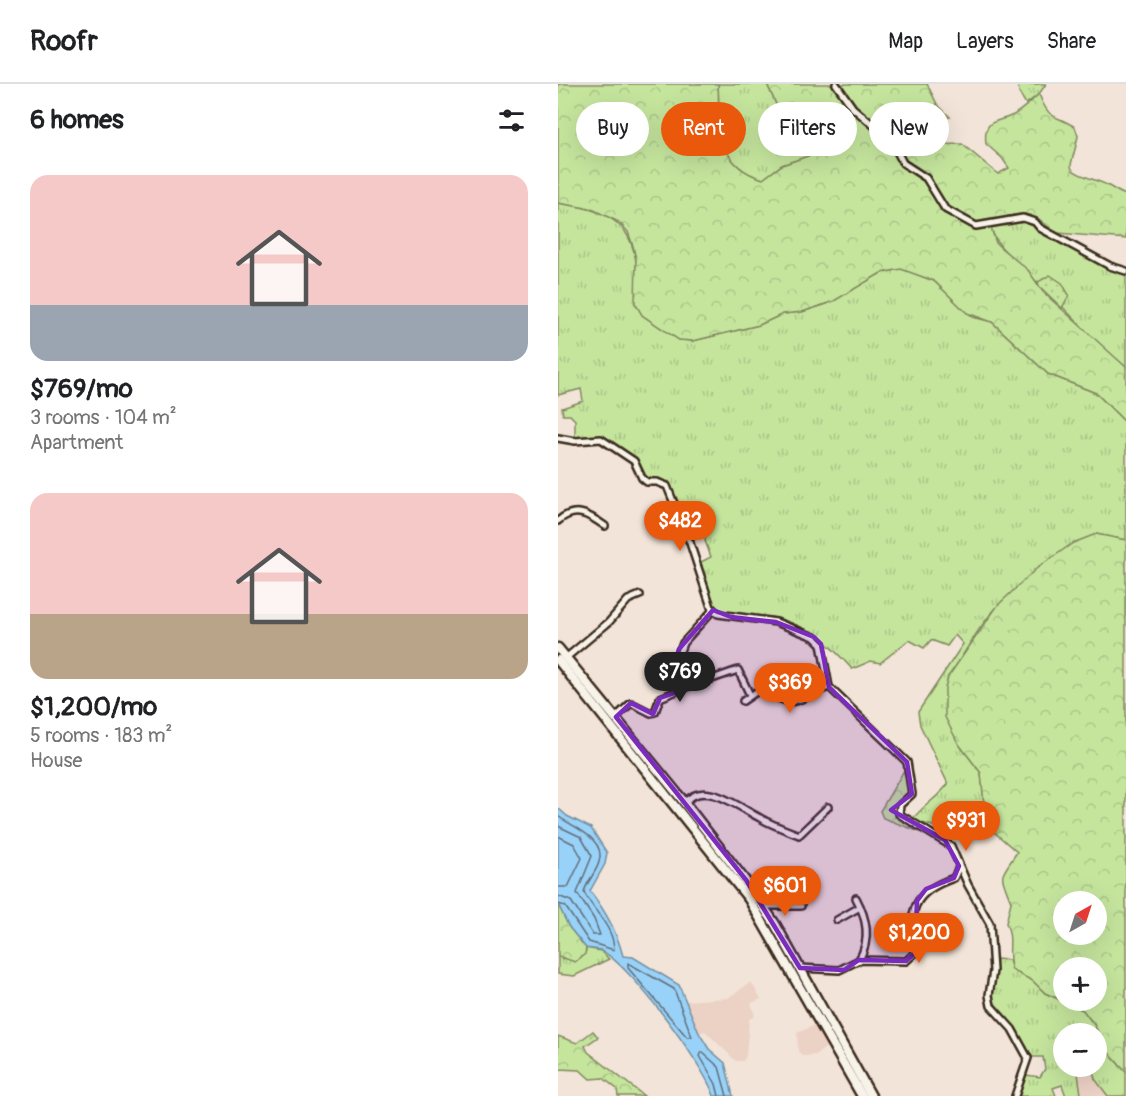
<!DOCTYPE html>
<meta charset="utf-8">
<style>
body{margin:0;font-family:Pangolin,sans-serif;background:#f2f2f2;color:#202124;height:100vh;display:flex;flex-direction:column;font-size:22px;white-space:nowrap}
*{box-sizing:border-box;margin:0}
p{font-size:20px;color:#757577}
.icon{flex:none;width:33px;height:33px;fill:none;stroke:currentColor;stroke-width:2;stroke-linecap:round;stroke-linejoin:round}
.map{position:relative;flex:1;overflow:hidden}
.side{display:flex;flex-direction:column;background:#fff;width:558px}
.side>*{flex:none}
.top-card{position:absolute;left:18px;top:18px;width:459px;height:54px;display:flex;gap:12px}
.needle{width:39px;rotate:39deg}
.tools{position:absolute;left:495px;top:807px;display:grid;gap:12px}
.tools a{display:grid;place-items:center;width:54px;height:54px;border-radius:50%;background:#fff;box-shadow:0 6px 24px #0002;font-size:30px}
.price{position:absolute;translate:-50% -51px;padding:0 14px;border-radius:21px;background:#ea580c;color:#fff;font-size:20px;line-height:39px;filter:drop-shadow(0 2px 3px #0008)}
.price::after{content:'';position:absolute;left:50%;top:36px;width:18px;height:14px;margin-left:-9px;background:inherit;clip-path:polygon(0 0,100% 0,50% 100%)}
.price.current{background:#222;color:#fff}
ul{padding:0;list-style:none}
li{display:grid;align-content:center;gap:12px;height:318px;padding:0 30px}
li span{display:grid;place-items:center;height:186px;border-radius:18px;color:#555}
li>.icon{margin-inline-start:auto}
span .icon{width:108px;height:108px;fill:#fffc;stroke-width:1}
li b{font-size:26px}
h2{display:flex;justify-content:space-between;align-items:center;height:72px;padding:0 30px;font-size:26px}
.tag{padding:0 21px;border-radius:27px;background:#fff;box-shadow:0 6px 24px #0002;font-size:21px;line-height:54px}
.tag.current{background:#ea580c;color:#fff}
header{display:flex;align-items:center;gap:36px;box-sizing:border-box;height:84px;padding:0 30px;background:#fff;border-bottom:2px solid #e0e0e0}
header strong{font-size:28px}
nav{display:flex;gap:33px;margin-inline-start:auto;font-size:21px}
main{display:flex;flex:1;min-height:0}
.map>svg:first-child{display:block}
.built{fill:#ecd1c5}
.grass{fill:url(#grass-tufts);stroke:#80885e;stroke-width:1.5}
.forest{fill:url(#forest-crowns);stroke:#80885e;stroke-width:1.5;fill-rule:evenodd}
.park{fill:url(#park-dots);stroke:#80885e;stroke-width:1.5}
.water{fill:#99d2f9;stroke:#738fa1;stroke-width:1.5}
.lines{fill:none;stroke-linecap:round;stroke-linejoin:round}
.shore{stroke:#616d76;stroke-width:1.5}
.minor-casing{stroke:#3b2a1e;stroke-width:10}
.highway-casing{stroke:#3b2a1e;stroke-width:13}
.minor{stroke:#f7f3e8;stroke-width:5}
.highway{stroke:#f7f3e8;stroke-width:8}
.marked{fill:#7b2cbf;fill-opacity:0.2;stroke:#7b2cbf;stroke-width:4.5;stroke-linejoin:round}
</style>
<header>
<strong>Roofr</strong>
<nav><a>Map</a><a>Layers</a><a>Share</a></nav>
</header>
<main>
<section class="side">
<h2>6 homes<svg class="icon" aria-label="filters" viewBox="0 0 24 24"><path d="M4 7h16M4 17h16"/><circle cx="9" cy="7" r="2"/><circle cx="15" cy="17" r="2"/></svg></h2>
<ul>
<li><span style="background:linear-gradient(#f6c9c9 70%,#9aa5b1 0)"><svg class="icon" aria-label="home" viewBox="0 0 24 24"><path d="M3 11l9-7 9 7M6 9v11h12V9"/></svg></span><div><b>$769/mo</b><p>3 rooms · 104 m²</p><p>Apartment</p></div></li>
<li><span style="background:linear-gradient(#f6c9c9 65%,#b9a48a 0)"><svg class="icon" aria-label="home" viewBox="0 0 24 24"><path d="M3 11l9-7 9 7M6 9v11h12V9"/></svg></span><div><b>$1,200/mo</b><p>5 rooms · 183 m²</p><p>House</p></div></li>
</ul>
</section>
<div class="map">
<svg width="568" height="1012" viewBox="0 0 568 1012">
<defs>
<pattern id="grass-tufts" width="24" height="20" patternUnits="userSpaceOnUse" patternTransform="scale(1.5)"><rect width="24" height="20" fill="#c5e59d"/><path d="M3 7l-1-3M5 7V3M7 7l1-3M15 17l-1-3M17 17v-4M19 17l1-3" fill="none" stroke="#aac587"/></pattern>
<pattern id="forest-crowns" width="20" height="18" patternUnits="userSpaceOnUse" patternTransform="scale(1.5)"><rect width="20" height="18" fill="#c5e59d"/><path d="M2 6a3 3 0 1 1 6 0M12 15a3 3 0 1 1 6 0" fill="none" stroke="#aac587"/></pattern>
<pattern id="park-dots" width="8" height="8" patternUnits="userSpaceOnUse" patternTransform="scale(1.5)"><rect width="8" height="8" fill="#c5e59d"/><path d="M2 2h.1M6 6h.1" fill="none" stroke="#aac587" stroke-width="1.8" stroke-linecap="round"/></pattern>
</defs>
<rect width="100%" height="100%" fill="#f2e4d8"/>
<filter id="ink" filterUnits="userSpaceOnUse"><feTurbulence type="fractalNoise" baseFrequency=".0167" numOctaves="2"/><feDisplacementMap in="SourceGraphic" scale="12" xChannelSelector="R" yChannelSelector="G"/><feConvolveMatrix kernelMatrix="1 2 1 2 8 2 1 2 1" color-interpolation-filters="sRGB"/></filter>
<g filter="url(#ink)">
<!-- built -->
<g class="built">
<polygon points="193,898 203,915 193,919 197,932 191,935 188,972 185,977 178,977 147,947 141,949 127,917 170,914"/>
<polygon points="260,940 271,961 258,971 244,972 240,967 239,949"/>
<polygon points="519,983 534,983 537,995 550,1012 520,1012 523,1010"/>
</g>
<!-- grass -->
<g class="grass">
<path d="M160 0H209L231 49 261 64 260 69 224 81 205 95C156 81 162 40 160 0Z"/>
<polygon points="460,0 488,0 481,10 468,20 461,9"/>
<path d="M0 119C83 130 76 160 84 231L121 256 135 257 201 241 225 230 244 228 269 220 323 189 343 185 350 187 376 197 415 233 434 238 490 290 538 309 568 339V456L538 450C506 473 468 494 441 521 420 542 407 570 390 593L400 659 423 689 428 741 410 730 385 745 354 736C365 721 379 715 390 700L362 641 360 628 405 560 397 551 389 562 373 556 366 564 351 556 322 579 313 577 294 585C274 562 252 543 222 535 200 529 179 534 158 524L147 499 143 478 153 473 147 457 149 445 141 443 135 460 111 401 87 393C75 363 47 357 17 355V336L12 331H5L4 324 25 317 23 305 0 311Z"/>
<path d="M466 137 475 139 529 173 568 191V283L543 262 480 198 481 202C464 176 440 171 432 141Z"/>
<polygon points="28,864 43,867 51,875 16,892 0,890 0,872 4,875 28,867"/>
<polygon points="437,875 451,876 454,886 475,897 487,909 525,926 537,942 549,967 568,988 568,1012 550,1012 537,995 534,983 538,982 538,950 506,950 506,982 519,983 523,1010 508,1012 504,1001 495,1004 498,1012 460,1012 468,991 482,993 487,985 485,973 472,973 456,943 435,917"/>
</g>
<!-- forest -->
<g class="forest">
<path d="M0 0H160C162 39 156 81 205 95L224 81 259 69 261 64 231 49 209 0H369L379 20 392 33 362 38 370 61 404 60 440 90 451 84 444 74 428 60C425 35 437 39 453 32 463 28 473 17 481 10 491 37 497 30 517 43L520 52C513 90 502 83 542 98 552 101 558 108 568 111V155L500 149C491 146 488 140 481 135 467 126 444 131 432 141L438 159 443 164 470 186 485 208 568 283V339L538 309 490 290 434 238 409 229 376 197 343 185 323 189 276 217 244 228 225 230 201 241 135 257 121 256 84 231 77 219 78 175 75 162 70 148 61 138 34 125 0 119Z"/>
<path d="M538 450 568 456V988L549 967 537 942 525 926 487 909 475 897 454 886C448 869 456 856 448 839L453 818C441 787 441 796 459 768L428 741 423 689 400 659 387 633V604L390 593 440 521 478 485 515 459ZM506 818H538V850H506ZM506 884H538V916H506Z"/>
<polygon points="348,683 351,709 339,729 367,750 325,734 322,727"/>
<polygon points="0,820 11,843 28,864 27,870 17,878 0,872"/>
<polygon points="35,947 40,953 27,962 30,968 86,1012 60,1012 59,1005 45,994 32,995 22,986 0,985 0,952 19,959"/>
</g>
<!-- park -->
<polygon class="park" points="492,191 504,199 511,211 504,224 481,202 480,198"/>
<!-- water -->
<path class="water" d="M0 724 9 732 33 744 49 769 47 780 32 807C48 828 58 846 65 872L75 873 121 901 141 949 151 965 167 979 175 1012H156C146 981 71 879 42 866 39 865 32 865 28 864L11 843 0 820Z"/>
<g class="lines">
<!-- shore -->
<g class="shore">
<path d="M0 732C12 742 49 754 41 778 38 789 29 797 26 808 35 827 56 843 56 866L31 858 7 822 0 820"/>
<polyline points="0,742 23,753 34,772 19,809 36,835 42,851 35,851 13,817 0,812"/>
<polyline points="0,752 16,760 24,774 10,803 0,803"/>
<polygon points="70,879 116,905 134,953 129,953 70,884"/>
<polyline points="161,1012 158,1000 142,972 144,968 161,983 169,1012"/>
</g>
<defs>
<g id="minor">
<polyline points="278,0 295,24 333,56 345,79 368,94 387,125 418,142 465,134 477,138 482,144 552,182 568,187"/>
<polyline points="0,354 17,357 43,355 76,377 84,394 89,398 99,398 109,402 132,459 153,523 160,530 218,538 256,553 263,560 271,603 349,678 354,710 342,721 341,730 393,762 410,801 432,840 435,887 431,911 433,922 454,945 470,974 457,1012"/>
<path d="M0 437C17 422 30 430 47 442"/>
<polyline points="9,573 51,538 70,516 82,511"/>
<polyline points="123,606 113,591 125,559 155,526"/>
<path d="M185 617 204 604C238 628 237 615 271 603"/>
<polyline points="58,633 73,619 93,629 97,628 102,614 136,600 146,593 154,595 180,586 192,611"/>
<path d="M127 719C145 694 182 724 202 734 214 741 228 746 241 751L270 723"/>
<path d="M298 814C309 835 313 855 301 876"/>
<polyline points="205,822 243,822"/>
<polyline points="279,836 302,823"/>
<path d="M242 884 281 886 301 876 348 877 357 869C350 827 354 808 396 794L401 783"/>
</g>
<g id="highway">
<polyline points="0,564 122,713 195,807 217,840 313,1012"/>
<polyline points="0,576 191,815 304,1012"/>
</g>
</defs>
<!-- minor casing -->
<use href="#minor" class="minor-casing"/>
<!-- highway casing -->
<use href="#highway" class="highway-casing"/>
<!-- minor -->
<use href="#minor" class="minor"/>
<!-- highway -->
<use href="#highway" class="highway"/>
</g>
</g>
<!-- marked area -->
<path class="marked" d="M155 526 173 533 218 538 256 553 263 560 271 603 349 678 354 710 333 726 387 756 401 782 396 794 368 805 359 817 357 869 348 877 301 876 286 886 242 884 188 796 58 633 73 619 95 630 102 614 122 607 113 591 121 565Z"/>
</svg>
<div class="tools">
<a><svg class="needle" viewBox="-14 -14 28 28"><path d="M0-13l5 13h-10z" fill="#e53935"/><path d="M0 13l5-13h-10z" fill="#757577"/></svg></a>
<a>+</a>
<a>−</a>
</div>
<b class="price" style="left:122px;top:468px">$482</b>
<b class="price current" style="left:122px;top:619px">$769</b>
<b class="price" style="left:232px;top:630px">$369</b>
<b class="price" style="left:408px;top:768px">$931</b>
<b class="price" style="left:227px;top:833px">$601</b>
<b class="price" style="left:361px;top:880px">$1,200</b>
<div class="top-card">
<a class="tag">Buy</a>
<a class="tag current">Rent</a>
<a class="tag">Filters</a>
<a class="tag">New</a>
</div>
</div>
</main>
